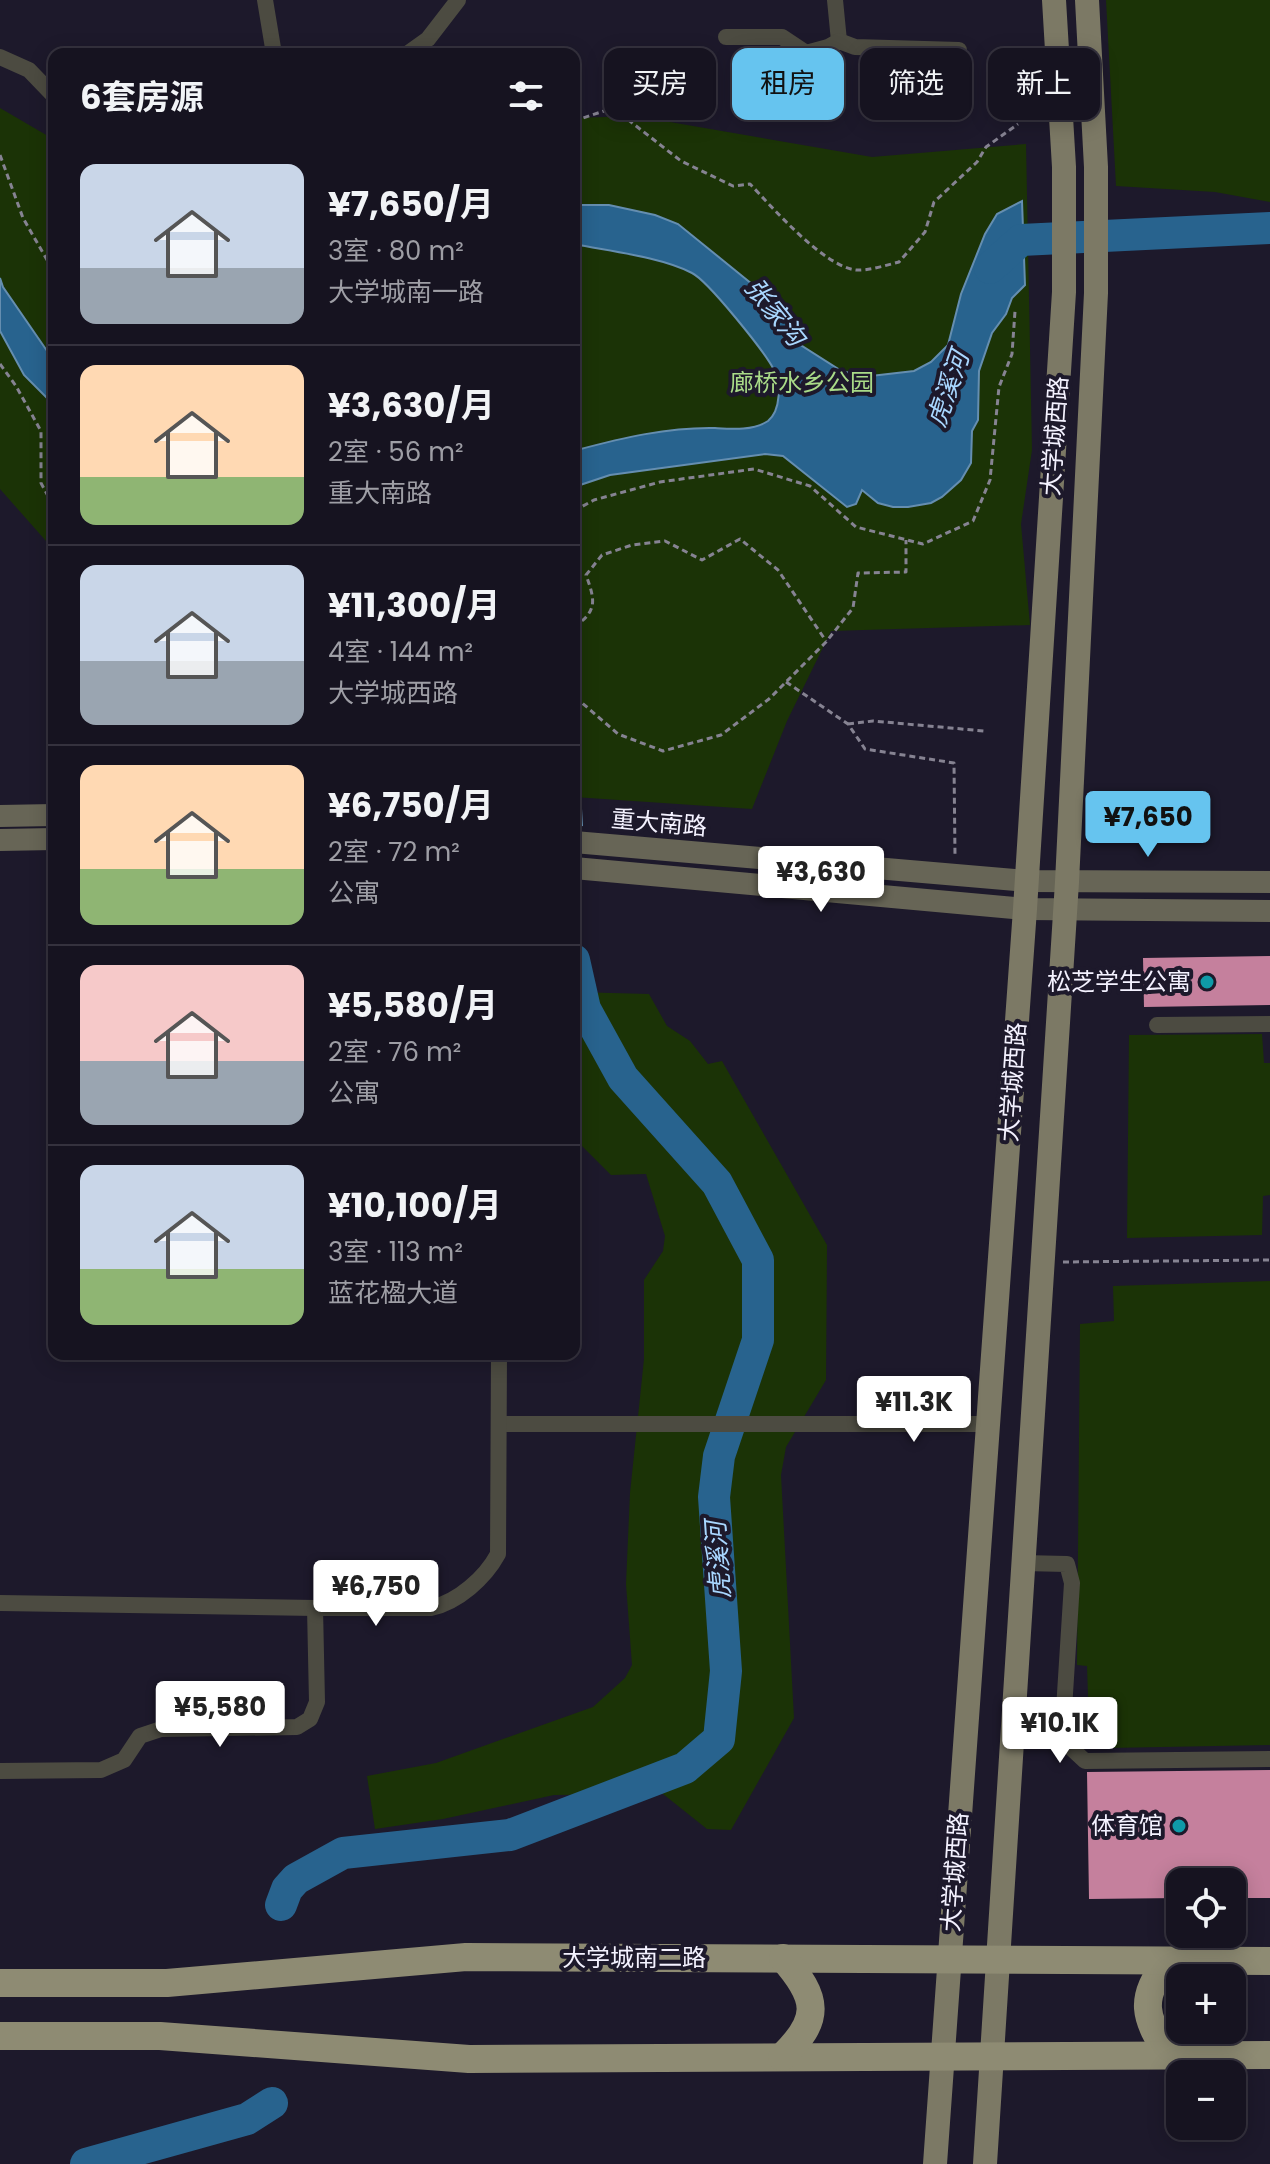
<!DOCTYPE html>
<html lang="zh">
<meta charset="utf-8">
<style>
body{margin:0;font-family:Poppins,"Noto Sans SC",sans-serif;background:#1f1c29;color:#f1f3f6;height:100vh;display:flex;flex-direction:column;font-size:30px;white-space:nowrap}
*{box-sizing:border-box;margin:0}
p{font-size:26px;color:#9e9ea5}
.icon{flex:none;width:44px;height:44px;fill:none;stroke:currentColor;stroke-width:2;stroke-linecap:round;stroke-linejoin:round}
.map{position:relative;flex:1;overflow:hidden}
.sheet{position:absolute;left:48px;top:48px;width:532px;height:1312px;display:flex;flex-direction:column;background:#161320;border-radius:16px;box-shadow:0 4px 20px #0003,0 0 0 2px #35323e}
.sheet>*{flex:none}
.top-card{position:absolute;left:604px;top:48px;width:546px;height:72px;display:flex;gap:16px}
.buttons{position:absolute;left:1166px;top:1868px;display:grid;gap:16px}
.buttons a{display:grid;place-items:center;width:80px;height:80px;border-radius:16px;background:#161320;box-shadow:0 4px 20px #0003,0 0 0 2px #35323e;font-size:40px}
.price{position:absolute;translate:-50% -68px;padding:0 18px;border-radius:8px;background:#fff;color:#222;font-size:26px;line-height:52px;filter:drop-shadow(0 2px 4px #0008)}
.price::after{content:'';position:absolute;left:50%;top:48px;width:24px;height:18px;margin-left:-12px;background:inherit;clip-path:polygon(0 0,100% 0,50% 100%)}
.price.selected{background:#66c4ef;color:#111}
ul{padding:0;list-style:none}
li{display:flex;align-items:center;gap:24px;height:200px;padding:0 32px}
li+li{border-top:2px solid #35323e}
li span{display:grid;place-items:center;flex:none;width:224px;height:160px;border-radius:16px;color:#555}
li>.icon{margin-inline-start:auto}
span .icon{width:96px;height:96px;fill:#fffc;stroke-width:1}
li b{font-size:34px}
h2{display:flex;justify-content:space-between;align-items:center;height:96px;padding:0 32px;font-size:34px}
.pill{padding:0 28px;border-radius:16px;background:#161320;box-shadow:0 4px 20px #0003,0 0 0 2px #35323e;font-size:28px;line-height:72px}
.pill.selected{background:#66c4ef;color:#111}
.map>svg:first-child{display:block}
.green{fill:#1b3306}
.water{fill:#28638e;stroke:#658eb0;stroke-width:2}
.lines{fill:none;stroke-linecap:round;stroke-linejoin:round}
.river{stroke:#28638e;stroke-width:32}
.building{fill:#c5809d}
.path{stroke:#868392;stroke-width:3;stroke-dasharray:6 4;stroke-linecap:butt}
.street{stroke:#4c4b41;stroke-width:16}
.secondary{stroke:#676556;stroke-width:22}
.primary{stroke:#7c7965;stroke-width:24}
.highway{stroke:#8e8b73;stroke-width:28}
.culture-dot{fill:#0f9aa8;stroke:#1d192b;stroke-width:3}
.labels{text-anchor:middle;stroke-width:8;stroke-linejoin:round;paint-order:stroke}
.park-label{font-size:24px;fill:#a9db88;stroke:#1d192b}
.street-label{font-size:24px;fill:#f4f2ff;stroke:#1d192b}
.poi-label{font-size:24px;fill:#f4f2ff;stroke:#1d192b;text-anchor:end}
.water-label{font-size:26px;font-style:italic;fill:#a9d7ff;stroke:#1d192b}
</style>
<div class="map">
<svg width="1270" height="2164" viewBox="0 0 1270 2164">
<rect width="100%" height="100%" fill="#1d192b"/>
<!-- green -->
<g class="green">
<polygon points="1106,0 1270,0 1270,202 1215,192 1116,186"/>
<polygon points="0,108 48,136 54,145 54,550 0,489"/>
<polygon points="635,116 872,157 1026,144 1032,450 1021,524 1030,625 831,631 787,721 752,809 574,797 574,118"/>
<polygon points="574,992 649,994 667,1026 690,1041 708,1064 722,1061 827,1245 826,1380 786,1447 781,1475 794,1718 731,1830 707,1829 663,1794 554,1795 443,1819 375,1829 367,1776 436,1763 593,1707 625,1678 632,1665 626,1584 630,1493 644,1359 644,1280 663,1251 665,1236 646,1174 611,1175 574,1138"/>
<polygon points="1262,1034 1264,1063 1270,1063 1270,1195 1263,1196 1262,1235 1127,1238 1129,1035"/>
<polygon points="1270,1281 1270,1745 1108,1748 1089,1725 1087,1666 1077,1665 1080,1324 1114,1321 1113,1286"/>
</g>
<!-- water -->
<g class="water">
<path d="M1022 201 1025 285 1012 298 1006 314 992 333 979 371 978 420 972 431 971 463 961 480 942 497 931 503 908 507H893L878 503 862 490 856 504 847 507 783 456 765 454 610 475 574 487V452L577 450C622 438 668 427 715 428 731 429 753 431 768 421 781 410 781 384 774 370 765 352 708 281 692 273 662 257 608 251 574 244V205H609L655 215 678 224 768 297 781 311 796 342 840 370 862 377 914 371 931 362 948 345 961 294 985 234 997 214Z"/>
<polygon points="0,278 3,287 54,361 54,405 24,375 0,331"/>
<polygon points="574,754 579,776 582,825 574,823"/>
</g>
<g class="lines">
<!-- river -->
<g class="river">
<polyline points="990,268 1021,240 1270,228"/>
<polyline points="281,1905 287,1889 296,1879 343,1853 510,1835 685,1768 719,1739 726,1671 714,1497 719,1456 758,1340 758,1260 717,1183 623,1078 585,1009 574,960"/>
<polyline points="86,2164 247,2119 272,2103"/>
</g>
</g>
<!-- building -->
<g class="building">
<polygon points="1270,956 1270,1005 1144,1007 1143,958"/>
<polygon points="1270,1770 1270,1898 1232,1898 1232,1882 1180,1882 1180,1898 1089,1899 1087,1772"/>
</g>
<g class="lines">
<!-- path -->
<g class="path">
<path d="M574 121 613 108 681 161 733 186 750 184C773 208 823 266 856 270 868 271 887 265 899 262L925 232 934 202 977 162 986 147 1018 124"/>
<polyline points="0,155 23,218 54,272"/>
<polyline points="0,364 16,386 41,431 41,483 54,507"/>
<polyline points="574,511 594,500 660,482 754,469 810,486 856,527 923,544 973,521 990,480 999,387 1012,354 1015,311"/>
<path d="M574 627C598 611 595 600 586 575L602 555 632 545 665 541 702 560 740 539 778 570 826 641"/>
<polyline points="786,682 848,724 865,749 954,763 955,856"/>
<polyline points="574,699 581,702 618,734 663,751 721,735 769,699 826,642 853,608 858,573 906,572 906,540"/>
<polyline points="848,724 873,721 984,731"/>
<polyline points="1063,1262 1270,1260"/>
</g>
<!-- street -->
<g class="street">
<polyline points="265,0 274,54"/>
<polyline points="835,0 839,41"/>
<polyline points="726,37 782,37 806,53 828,47 839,41 855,47 959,50"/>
<polyline points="407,54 428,39 458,0"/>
<polyline points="0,57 29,70 54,96"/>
<polyline points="1157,1025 1270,1024"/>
<polyline points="499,1424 987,1424"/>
<polyline points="1023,1563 1067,1564 1072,1583 1063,1725 1071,1748 1085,1761 1270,1759"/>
<path d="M0 1603 315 1608H431C458 1602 485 1578 498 1554L499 1354"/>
<polyline points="0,1771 101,1770 124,1760 140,1736 161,1729 297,1727 310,1719 317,1702 315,1608"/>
</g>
<!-- secondary -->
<g class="secondary">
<polyline points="0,816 54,815"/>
<polyline points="0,840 54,839"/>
<polyline points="574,842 1026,881 1270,882"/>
<polyline points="574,868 1025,909 1270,911"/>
</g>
<!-- primary -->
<g class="primary">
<polyline points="935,2164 1025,909 1064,292 1064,167 1054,0"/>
<polyline points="985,2164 1067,882 1096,293 1096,167 1087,0"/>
</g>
<!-- highway -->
<g class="highway">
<path d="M1168 1961C1138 1998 1144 2018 1170 2056"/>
<polyline points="0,1983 167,1983 466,1957 1270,1961"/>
<polyline points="0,2036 160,2036 469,2059 1270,2055"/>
<path d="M782 2057C821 2019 819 1999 783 1958"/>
</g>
</g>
<!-- markers -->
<g class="culture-dot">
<circle cx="1207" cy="982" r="8"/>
<circle cx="1179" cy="1826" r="8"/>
</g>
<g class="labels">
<!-- park labels -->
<g class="park-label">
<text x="802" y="391">廊桥水乡公园</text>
</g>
<!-- street labels -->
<g class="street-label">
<text transform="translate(1055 436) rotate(-86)" y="8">大学城西路</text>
<text transform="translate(659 823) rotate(5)" y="8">重大南路</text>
<text transform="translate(1013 1082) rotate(-86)" y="8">大学城西路</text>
<text transform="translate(955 1872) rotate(-86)" y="8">大学城西路</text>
<text x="634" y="1966">大学城南二路</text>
</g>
<!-- poi labels -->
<g class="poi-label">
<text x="1191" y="990">松芝学生公寓</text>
<text x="1163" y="1834">体育馆</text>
</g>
<!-- water labels -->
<g class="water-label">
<text transform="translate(775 312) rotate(51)" y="9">张家沟</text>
<text transform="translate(948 389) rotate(-71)" y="9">虎溪河</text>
<text transform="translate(718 1560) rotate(-94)" y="9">虎溪河</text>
</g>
</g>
</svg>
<div class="buttons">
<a><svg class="icon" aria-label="locate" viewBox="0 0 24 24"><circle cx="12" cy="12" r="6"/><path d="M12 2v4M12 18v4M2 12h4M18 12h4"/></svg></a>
<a>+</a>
<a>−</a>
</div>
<b class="price selected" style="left:1148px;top:859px">¥7,650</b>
<b class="price" style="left:821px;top:914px">¥3,630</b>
<b class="price" style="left:914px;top:1444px">¥11.3K</b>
<b class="price" style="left:376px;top:1628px">¥6,750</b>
<b class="price" style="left:220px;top:1749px">¥5,580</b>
<b class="price" style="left:1060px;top:1765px">¥10.1K</b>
<div class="top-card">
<a class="pill">买房</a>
<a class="pill selected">租房</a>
<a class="pill">筛选</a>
<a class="pill">新上</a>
</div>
<section class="sheet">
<h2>6套房源<svg class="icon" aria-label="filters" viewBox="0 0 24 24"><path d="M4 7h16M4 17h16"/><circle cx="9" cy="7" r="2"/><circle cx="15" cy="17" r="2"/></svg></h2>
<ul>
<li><span style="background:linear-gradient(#c9d6e8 65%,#9aa5b1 0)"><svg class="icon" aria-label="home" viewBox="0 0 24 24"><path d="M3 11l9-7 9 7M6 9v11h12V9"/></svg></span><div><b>¥7,650/月</b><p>3室 · 80 m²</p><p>大学城南一路</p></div></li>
<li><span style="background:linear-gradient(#ffd9b3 70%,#8fb573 0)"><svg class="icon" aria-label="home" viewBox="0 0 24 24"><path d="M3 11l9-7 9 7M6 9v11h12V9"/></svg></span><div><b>¥3,630/月</b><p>2室 · 56 m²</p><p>重大南路</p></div></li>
<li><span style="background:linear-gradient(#c9d6e8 60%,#9aa5b1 0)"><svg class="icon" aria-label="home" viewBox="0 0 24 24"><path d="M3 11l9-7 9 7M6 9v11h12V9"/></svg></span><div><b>¥11,300/月</b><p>4室 · 144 m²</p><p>大学城西路</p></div></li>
<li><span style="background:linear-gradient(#ffd9b3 65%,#8fb573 0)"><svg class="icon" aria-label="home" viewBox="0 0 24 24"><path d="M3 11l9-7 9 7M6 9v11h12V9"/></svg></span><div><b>¥6,750/月</b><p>2室 · 72 m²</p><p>公寓</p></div></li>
<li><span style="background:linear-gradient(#f6c9c9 60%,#9aa5b1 0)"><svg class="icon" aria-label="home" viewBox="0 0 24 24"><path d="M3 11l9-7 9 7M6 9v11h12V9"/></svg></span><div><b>¥5,580/月</b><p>2室 · 76 m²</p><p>公寓</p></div></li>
<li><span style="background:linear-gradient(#c9d6e8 65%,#8fb573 0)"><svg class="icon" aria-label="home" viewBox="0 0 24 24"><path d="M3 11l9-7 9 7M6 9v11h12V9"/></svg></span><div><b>¥10,100/月</b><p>3室 · 113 m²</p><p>蓝花楹大道</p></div></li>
</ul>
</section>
</div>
